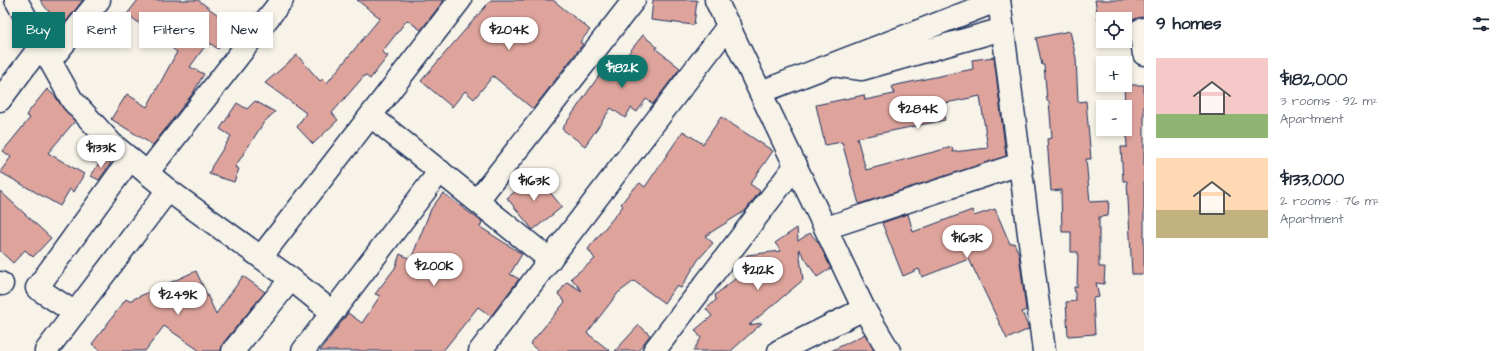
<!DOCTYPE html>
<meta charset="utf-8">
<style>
body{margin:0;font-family:"Architects Daughter",sans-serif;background:#f6f6f7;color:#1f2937;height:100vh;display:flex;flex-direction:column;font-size:15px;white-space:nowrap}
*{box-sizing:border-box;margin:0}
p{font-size:13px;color:#747a83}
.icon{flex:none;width:22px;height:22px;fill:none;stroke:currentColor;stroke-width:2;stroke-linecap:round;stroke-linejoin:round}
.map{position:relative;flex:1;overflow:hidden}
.details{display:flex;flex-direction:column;background:#fff;width:360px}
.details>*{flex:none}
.top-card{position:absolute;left:12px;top:12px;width:380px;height:36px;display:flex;gap:8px}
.controls{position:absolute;left:1096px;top:12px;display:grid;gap:8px}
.controls a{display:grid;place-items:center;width:36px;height:36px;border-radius:0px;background:#fff;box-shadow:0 2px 6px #0003;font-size:20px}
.price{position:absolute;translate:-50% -34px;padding:0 9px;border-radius:14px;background:#fff;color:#222;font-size:13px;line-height:26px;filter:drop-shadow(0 1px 2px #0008)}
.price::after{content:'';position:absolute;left:50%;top:24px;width:12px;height:9px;margin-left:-6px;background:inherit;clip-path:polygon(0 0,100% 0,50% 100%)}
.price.current{background:#0f766e;color:#fff}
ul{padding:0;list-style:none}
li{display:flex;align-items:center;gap:12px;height:100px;padding:0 12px}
li span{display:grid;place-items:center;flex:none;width:112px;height:80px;border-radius:0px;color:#555}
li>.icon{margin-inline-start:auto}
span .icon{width:48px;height:48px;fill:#fffc;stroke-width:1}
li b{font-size:17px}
h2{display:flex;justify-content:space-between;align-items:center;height:48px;padding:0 12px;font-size:17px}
.pill{padding:0 14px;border-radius:0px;background:#fff;box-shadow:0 2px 6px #0003;font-size:14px;line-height:36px}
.pill.current{background:#0f766e;color:#fff}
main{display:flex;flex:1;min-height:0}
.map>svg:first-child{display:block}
.building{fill:#dea49c;stroke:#1b2f5e;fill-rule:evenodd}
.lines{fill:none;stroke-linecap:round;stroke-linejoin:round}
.minor-casing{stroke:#1b2f5e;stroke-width:25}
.minor{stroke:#f7f3e8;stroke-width:22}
</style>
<main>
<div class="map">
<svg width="1144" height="351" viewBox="0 0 1144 351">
<rect width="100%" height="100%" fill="#f7f3e8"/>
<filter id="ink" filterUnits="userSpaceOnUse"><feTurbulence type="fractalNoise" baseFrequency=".025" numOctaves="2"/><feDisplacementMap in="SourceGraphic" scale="8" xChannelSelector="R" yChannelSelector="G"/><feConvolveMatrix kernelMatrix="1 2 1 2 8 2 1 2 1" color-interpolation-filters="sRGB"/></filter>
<g filter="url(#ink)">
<!-- building -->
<g class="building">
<polygon points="40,0 83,0 61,28"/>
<polygon points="138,0 198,0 234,27 218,49 208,42 190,67 204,74 193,93 153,145 111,119 127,94 147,107 177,52 127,14"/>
<polygon points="357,0 444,0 421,30 407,20 382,52 388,56 370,79 365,75 332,113 338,120 313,144 297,127 306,113 265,83 297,55 320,81 323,79 327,83 380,18"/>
<polygon points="491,0 553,0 590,30 580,42 583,44 533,109 493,76 474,99 465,91 452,107 421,81"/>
<polygon points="653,0 697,0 694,25 651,20"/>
<polygon points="1095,0 1144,0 1144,17 1132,21 1128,27 1125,27 1125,19 1103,19 1103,31 1100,31"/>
<polygon points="1070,31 1076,58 1078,102 1086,101 1091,159 1086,159 1090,202 1109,201 1108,216 1099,217 1099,267 1105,267 1104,284 1096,283 1099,297 1093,298 1095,334 1068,336 1066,302 1076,301 1074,287 1077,287 1078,252 1071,252 1071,232 1062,232 1061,190 1051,191 1047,139 1052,138 1049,101 1047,101 1044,65 1042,65 1036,38"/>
<polygon points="643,35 657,47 656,49 680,68 653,104 646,99 637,112 631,108 625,118 611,108 585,146 562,129 607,64 615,70"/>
<path d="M994 57 1006 156 859 204 842 142 825 145 816 105 864 95 865 100 894 94 892 86 973 69 972 60ZM980 96 988 148 953 152 952 147 866 170 857 138 945 120 941 104Z"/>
<polygon points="1124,85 1144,85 1144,274 1132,274 1127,181 1123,181 1121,147 1127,147"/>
<polygon points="47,89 55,96 63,108 75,121 48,153 84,174 74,192 70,189 60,206 0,172 11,157 3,151 30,118 26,115"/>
<polygon points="255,101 275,112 264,122 235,167 239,169 234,182 209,174 212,166 231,136 220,129 237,103 247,109"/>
<polygon points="721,117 773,151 750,184 760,191 745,211 705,236 713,243 698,260 681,288 676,286 664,303 634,281 618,293 587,333 610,351 538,351 530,344 565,302 558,294 567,282 582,291 571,278 595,259 588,249 623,206 621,204 631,191 640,183 645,187 683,131 703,144"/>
<polygon points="102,158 111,163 99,180 91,176"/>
<polygon points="536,175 562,207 533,230 507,198"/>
<polygon points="0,191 51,238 33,257 25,250 13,263 0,251"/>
<polygon points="443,193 482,222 480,227 522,254 510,274 519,279 491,316 478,307 443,351 320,351 348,313 362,323 380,296 375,294 395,268 400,254 411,259 431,209"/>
<polygon points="995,209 1010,244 1014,243 1019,254 1026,310 1022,312 1029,329 1007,339 969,259 922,277 919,269 903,276 882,223 908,214 913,232 972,210 974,216"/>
<polygon points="797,228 798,241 810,233 819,243 831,268 817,277 799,249 803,280 749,325 762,323 731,351 693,351 701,338 695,330 712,316 706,309 716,300 715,295 740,275 739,267 747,255 781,251 775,243"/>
<polygon points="196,271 216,314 243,276 265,292 223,343 221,351 200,351 164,326 145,351 101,351 92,344 126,299 129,301"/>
<polygon points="639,325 650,335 638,351 615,351"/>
<polygon points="865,334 874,351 831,351"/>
</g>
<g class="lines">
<defs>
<g id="minor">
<polyline points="16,0 72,100 112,144 168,190 291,279 233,351"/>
<polyline points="716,0 864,309 889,351"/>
<polyline points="999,0 1044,351"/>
<polyline points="1144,29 1140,30 1144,54"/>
<polyline points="51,60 99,0"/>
<polyline points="840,66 862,69 1003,29"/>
<polyline points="761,92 999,0"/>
<polyline points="0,100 42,44"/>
<polyline points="371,116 550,260"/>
<polyline points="147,173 282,0"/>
<polyline points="477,201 634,0"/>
<polyline points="826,228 1020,164"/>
<polyline points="261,257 460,0"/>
<polyline points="291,279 332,312"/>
<polyline points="0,283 2,284"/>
<polyline points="75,313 37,288 130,159"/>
<polyline points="46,351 168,190"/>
<polyline points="303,351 440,171"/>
<polyline points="480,351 729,25"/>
<polyline points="654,351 796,165"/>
<polyline points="779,351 864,309"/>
</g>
</defs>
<!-- minor casing -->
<use href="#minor" class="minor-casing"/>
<!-- minor -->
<use href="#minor" class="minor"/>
</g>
</g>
</svg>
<div class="controls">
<a><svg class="icon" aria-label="locate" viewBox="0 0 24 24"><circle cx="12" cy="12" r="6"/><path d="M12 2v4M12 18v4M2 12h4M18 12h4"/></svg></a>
<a>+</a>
<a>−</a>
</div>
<b class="price" style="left:509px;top:51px">$204K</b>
<b class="price current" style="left:622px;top:89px">$182K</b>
<b class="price" style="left:918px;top:130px">$284K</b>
<b class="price" style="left:101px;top:169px">$133K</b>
<b class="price" style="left:534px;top:202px">$163K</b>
<b class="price" style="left:967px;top:259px">$163K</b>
<b class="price" style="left:434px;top:287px">$200K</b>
<b class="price" style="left:758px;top:291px">$212K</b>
<b class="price" style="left:178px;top:316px">$249K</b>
<div class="top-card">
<a class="pill current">Buy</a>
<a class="pill">Rent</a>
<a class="pill">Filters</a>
<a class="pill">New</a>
</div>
</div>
<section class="details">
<h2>9 homes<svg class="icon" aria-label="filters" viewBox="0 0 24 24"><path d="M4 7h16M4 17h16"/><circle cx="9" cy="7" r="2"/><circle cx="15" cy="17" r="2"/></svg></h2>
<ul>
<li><span style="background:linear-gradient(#f6c9c9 70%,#8fb573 0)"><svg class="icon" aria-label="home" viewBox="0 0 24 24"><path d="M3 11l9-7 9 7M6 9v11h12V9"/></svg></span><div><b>$182,000</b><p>3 rooms · 92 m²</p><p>Apartment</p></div></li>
<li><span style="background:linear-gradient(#ffd9b3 65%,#c2b280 0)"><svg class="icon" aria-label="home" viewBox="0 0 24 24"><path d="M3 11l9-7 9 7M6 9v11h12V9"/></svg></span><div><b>$133,000</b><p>2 rooms · 76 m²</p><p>Apartment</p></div></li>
</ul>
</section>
</main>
